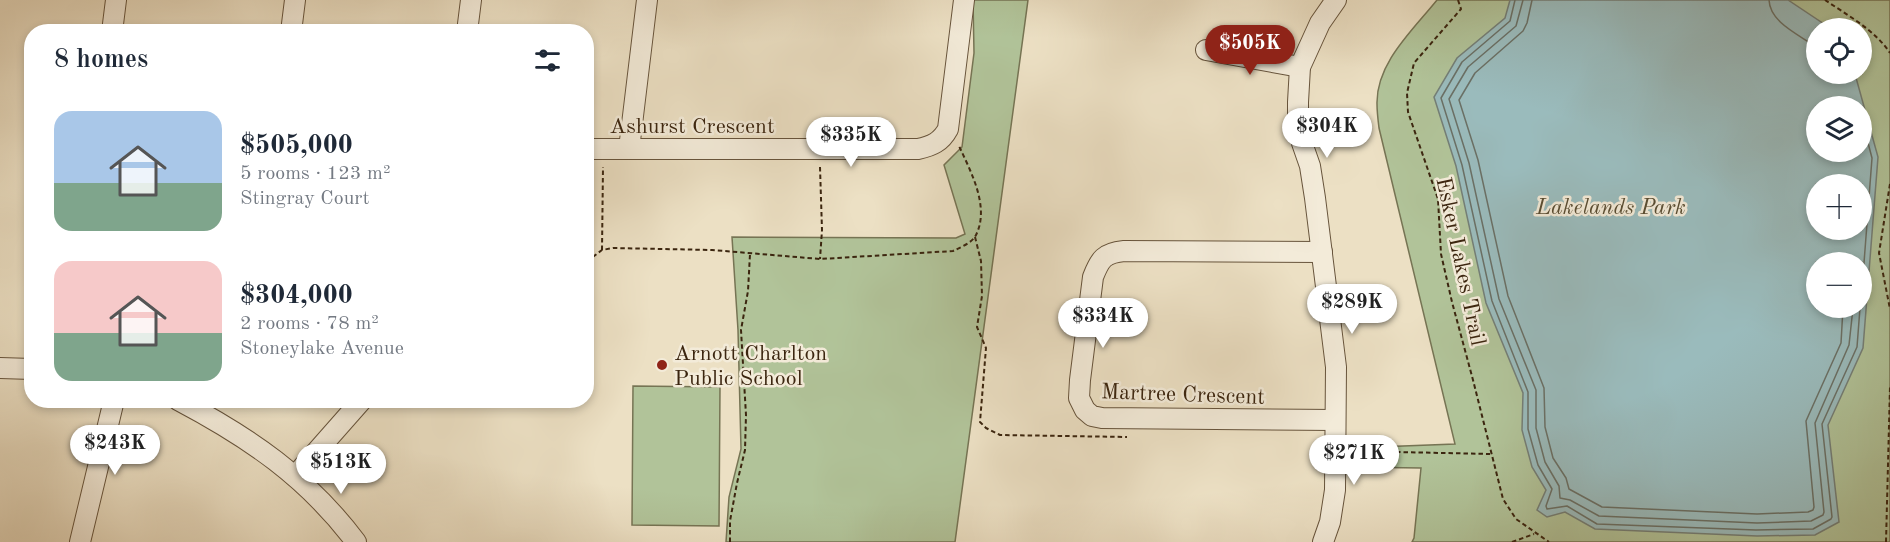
<!DOCTYPE html>
<meta charset="utf-8">
<style>
body{margin:0;font-family:"Old Standard TT",serif;background:#f6f6f7;color:#1f2937;height:100vh;display:flex;flex-direction:column;font-size:22px;white-space:nowrap}
*{box-sizing:border-box;margin:0}
p{font-size:20px;color:#747a83}
.icon{flex:none;width:33px;height:33px;fill:none;stroke:currentColor;stroke-width:2;stroke-linecap:round;stroke-linejoin:round}
.map{position:relative;flex:1;overflow:hidden}
.drawer{position:absolute;left:24px;top:24px;width:570px;height:384px;display:flex;flex-direction:column;background:#fff;border-radius:24px;box-shadow:0 3px 9px #0003}
.drawer>*{flex:none}
.fabs{position:absolute;left:1806px;top:18px;display:grid;gap:12px}
.fabs a{display:grid;place-items:center;width:66px;height:66px;border-radius:50%;background:#fff;box-shadow:0 3px 9px #0003;font-size:30px}
.price{position:absolute;translate:-50% -51px;padding:0 14px;border-radius:21px;background:#fff;color:#222;font-size:20px;line-height:39px;filter:drop-shadow(0 2px 3px #0008)}
.price::after{content:'';position:absolute;left:50%;top:36px;width:18px;height:14px;margin-left:-9px;background:inherit;clip-path:polygon(0 0,100% 0,50% 100%)}
.price.current{background:#8f2418;color:#fff}
ul{padding:0;list-style:none}
li{display:flex;align-items:center;gap:18px;height:150px;padding:0 30px}
li span{display:grid;place-items:center;flex:none;width:168px;height:120px;border-radius:18px;color:#555}
li>.icon{margin-inline-start:auto}
span .icon{width:72px;height:72px;fill:#fffc;stroke-width:1}
li b{font-size:26px}
h2{display:flex;justify-content:space-between;align-items:center;height:72px;padding:0 30px;font-size:26px}
.map>svg:first-child{display:block}
.green{fill:#b1c399;stroke:#767454;stroke-width:1.5;fill-rule:evenodd}
.water{fill:#9abbbc;stroke:#747f77;stroke-width:1.5;fill-rule:evenodd}
.lines{fill:none;stroke-linecap:round;stroke-linejoin:round}
.shore{stroke:#6a7066;stroke-width:1.5}
.minor-casing{stroke:#67543c;stroke-width:22}
.path{stroke:#3b250f;stroke-width:2;stroke-dasharray:4.5 3;stroke-linecap:butt}
.minor{stroke:#f3ebd9;stroke-width:20}
.poi-dot{fill:#8f2418;stroke:#f3ebd9;stroke-width:2}
.labels{text-anchor:middle;stroke-width:5;stroke-linejoin:round;paint-order:stroke}
.street-label{font-size:22px;fill:#3b250f;stroke:#f3ebd9}
.park-label{font-size:22px;font-style:italic;fill:#584c32;stroke:#f3ebd9}
.poi-label{font-size:22px;fill:#3b250f;stroke:#f3ebd9;text-anchor:start}
</style>
<div class="map">
<svg width="1890" height="542" viewBox="0 0 1890 542">
<rect width="100%" height="100%" fill="#ece0c4"/>
<filter id="stains"><feTurbulence type="fractalNoise" baseFrequency=".00333" numOctaves="4"/><feColorMatrix values="0 0 0 0 .2 0 0 0 0 .09 0 0 0 0 .02 0 0 0 .5 -.17"/></filter>
<radialGradient id="worn" r=".72"><stop offset=".6" stop-color="#630" stop-opacity="0"/><stop offset="1" stop-color="#630" stop-opacity=".3"/></radialGradient>
<!-- green -->
<g class="green">
<polygon points="973,0 1028,0 955,542 726,542 729,497 741,449 738,330 732,237 956,238 965,234 944,165 962,147 974,53"/>
<path d="M1437 0H1890V542H1412L1414 538 1421 468 1351 467V448L1455 444 1379 128C1378 120 1377 112 1377 104 1376 63 1413 30 1437 0ZM1816 28H1862V74H1816ZM1816 106H1862V152H1816ZM1816 184H1862V230H1816ZM1816 262H1862V308H1816Z"/>
<polygon points="633,386 720,387 719,526 632,525"/>
</g>
<!-- water -->
<path class="water" d="M1510 0H1788L1830 28H1816V74H1855L1878 157 1863 348 1828 425 1839 522 1815 535 1757 536 1595 529 1565 512 1547 517 1537 510 1546 490 1532 467 1522 430 1523 393 1486 303 1456 166 1434 97 1457 58 1505 18ZM1816 106H1862V152H1816ZM1816 184H1862V230H1816ZM1816 262H1862V308H1816Z"/>
<g class="lines">
<!-- shore -->
<g class="shore">
<polyline points="1515,0 1510,21 1462,62 1441,98 1462,165 1492,301 1528,392 1528,429 1538,465 1552,489 1546,506 1547,509 1567,506 1597,524 1756,530 1813,529 1831,519 1832,517 1822,424 1857,347 1860,308"/>
<polyline points="1523,0 1516,26 1468,67 1449,99 1469,163 1499,299 1536,390 1536,428 1545,462 1559,486 1560,498 1570,500 1599,516 1757,523 1811,521 1823,515 1824,512 1815,423 1849,345 1853,308"/>
<polyline points="1532,0 1527,23 1523,31 1475,73 1459,100 1478,160 1508,296 1544,388 1545,427 1553,458 1566,478 1569,489 1602,507 1757,514 1808,512 1813,510 1814,507 1806,421 1841,343 1843,308"/>
<path d="M1769 0C1770 23 1800 35 1816 47"/>
<polyline points="1862,120 1872,158 1862,289"/>
</g>
<defs>
<g id="minor">
<polyline points="112,32 116,0"/>
<polyline points="291,32 295,0"/>
<polyline points="467,32 471,0"/>
<polyline points="1206,50 1300,67"/>
<path d="M586 149H918C932 146 941 142 948 129L964 0"/>
<polyline points="629,149 647,0"/>
<path d="M1322 252 1124 251C1104 253 1100 259 1093 277L1080 380 1079 398 1085 410 1092 416 1102 418 1335 420"/>
<polyline points="0,368 32,369"/>
<path d="M178 400C250 438 307 477 356 542"/>
<polyline points="295,476 362,400"/>
<polyline points="80,542 114,400"/>
<polyline points="1323,542 1330,522 1335,490 1336,367 1315,198 1310,166 1302,143 1298,121 1298,102 1300,67 1320,23 1336,0"/>
</g>
</defs>
<!-- minor casing -->
<use href="#minor" class="minor-casing"/>
<!-- path -->
<g class="path">
<polyline points="1458,0 1461,9 1414,63 1407,93 1408,112 1438,199 1441,254 1452,302 1473,380 1503,499 1516,519 1549,542"/>
<path d="M1825 0C1847 15 1875 30 1890 53"/>
<polyline points="820,167 822,230 820,259"/>
<polyline points="1890,184 1879,253 1890,309"/>
<polyline points="975,237 981,261 982,296 977,327 986,348 980,422 986,428 1000,435 1127,437"/>
<polyline points="602,250 603,167"/>
<path d="M586 259H590L602 250 613 248 712 250 820 259 953 251C961 247 972 243 976 235 990 207 971 172 959 146"/>
<polyline points="1351,451 1490,454"/>
<polyline points="730,542 730,521 737,483 745,450 746,415 741,330 748,291 750,254"/>
<polyline points="1512,542 1534,534"/>
<polyline points="1886,542 1890,387"/>
</g>
<!-- minor -->
<use href="#minor" class="minor"/>
</g>
<!-- markers -->
<circle class="poi-dot" cx="662" cy="365" r="6"/>
<g class="labels">
<!-- street labels -->
<g class="street-label">
<text x="692" y="133">Ashurst Crescent</text>
<text transform="translate(1462 261) rotate(78)" y="8">Esker Lakes Trail</text>
<text transform="translate(1183 393) rotate(2)" y="8">Martree Crescent</text>
</g>
<!-- park labels -->
<g class="park-label">
<text x="1611" y="214">Lakelands Park</text>
</g>
<!-- poi labels -->
<g class="poi-label">
<text x="674" y="360">Arnott Charlton<tspan x="674" dy="25">Public School</tspan></text>
</g>
</g>
<rect width="100%" height="100%" filter="url(#stains)"/>
<rect width="100%" height="100%" fill="url(#worn)"/>
</svg>
<div class="fabs">
<a><svg class="icon" aria-label="locate" viewBox="0 0 24 24"><circle cx="12" cy="12" r="6"/><path d="M12 2v4M12 18v4M2 12h4M18 12h4"/></svg></a>
<a><svg class="icon" aria-label="layers" viewBox="0 0 24 24"><path d="M12 4l9 5-9 5-9-5zM3 14l9 5 9-5"/></svg></a>
<a>+</a>
<a>−</a>
</div>
<b class="price current" style="left:1250px;top:76px">$505K</b>
<b class="price" style="left:1327px;top:159px">$304K</b>
<b class="price" style="left:851px;top:168px">$335K</b>
<b class="price" style="left:1352px;top:335px">$289K</b>
<b class="price" style="left:1103px;top:349px">$334K</b>
<b class="price" style="left:115px;top:476px">$243K</b>
<b class="price" style="left:1354px;top:486px">$271K</b>
<b class="price" style="left:341px;top:495px">$513K</b>
<section class="drawer">
<h2>8 homes<svg class="icon" aria-label="filters" viewBox="0 0 24 24"><path d="M4 7h16M4 17h16"/><circle cx="9" cy="7" r="2"/><circle cx="15" cy="17" r="2"/></svg></h2>
<ul>
<li><span style="background:linear-gradient(#a9c7e8 60%,#7fa58c 0)"><svg class="icon" aria-label="home" viewBox="0 0 24 24"><path d="M3 11l9-7 9 7M6 9v11h12V9"/></svg></span><div><b>$505,000</b><p>5 rooms · 123 m²</p><p>Stingray Court</p></div></li>
<li><span style="background:linear-gradient(#f6c9c9 60%,#7fa58c 0)"><svg class="icon" aria-label="home" viewBox="0 0 24 24"><path d="M3 11l9-7 9 7M6 9v11h12V9"/></svg></span><div><b>$304,000</b><p>2 rooms · 78 m²</p><p>Stoneylake Avenue</p></div></li>
</ul>
</section>
</div>
